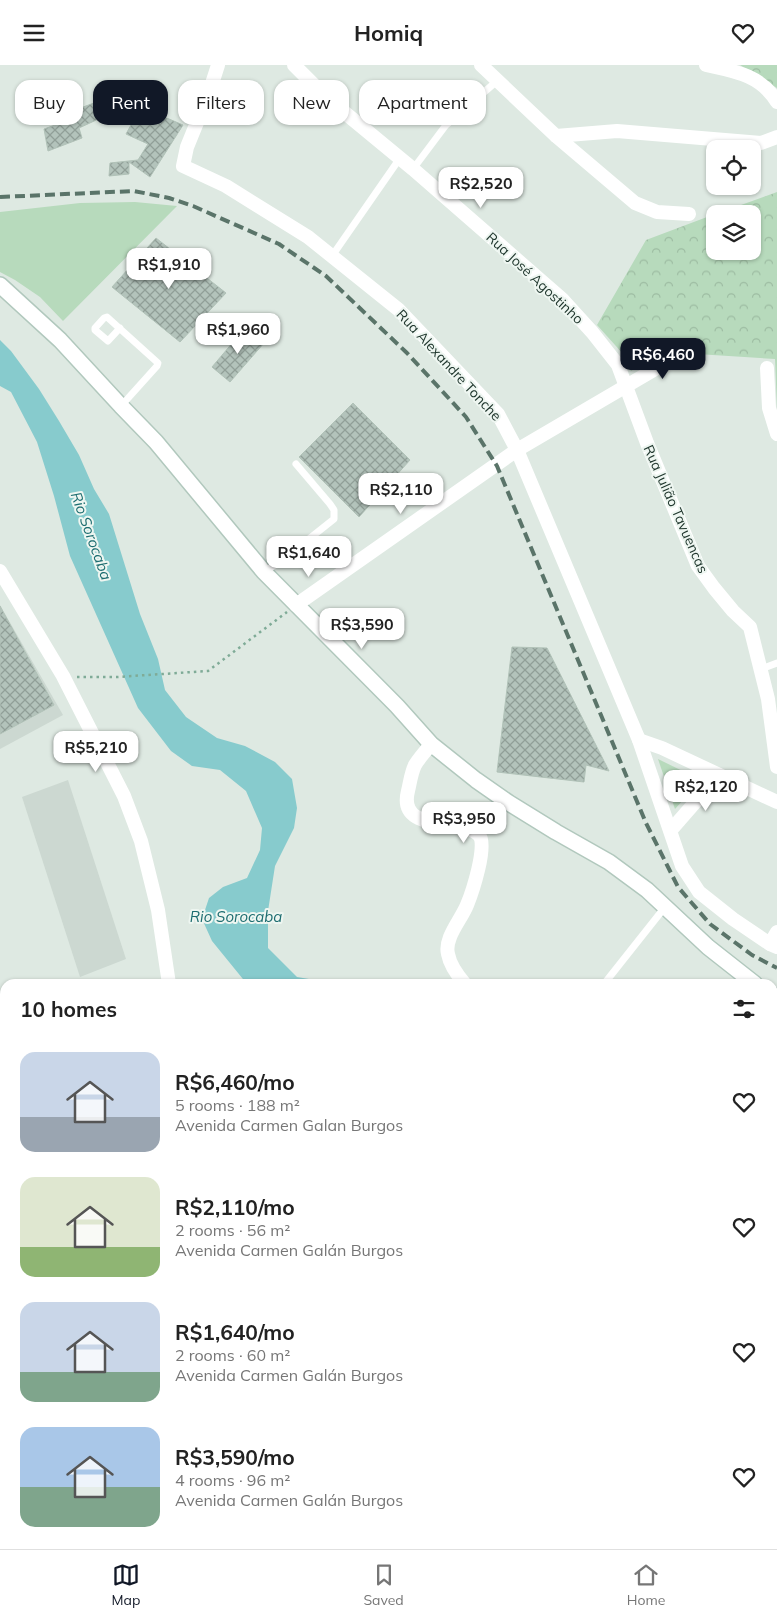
<!DOCTYPE html>
<meta charset="utf-8">
<style>
body{margin:0;font-family:Mulish,sans-serif;background:#f2f2f2;color:#222;height:100vh;display:flex;flex-direction:column;font-size:19px;white-space:nowrap}
*{box-sizing:border-box;margin:0}
p{font-size:16px;color:#767676}
.icon{flex:none;width:28px;height:28px;fill:none;stroke:currentColor;stroke-width:2;stroke-linecap:round;stroke-linejoin:round}
.map{position:relative;flex:1;overflow:hidden}
.panel{position:absolute;left:0px;top:914px;width:778px;height:571px;display:flex;flex-direction:column;background:#fff;border-radius:15px 15px 0 0;box-shadow:0 1px 4px #0004}
.panel>*{flex:none}
.top-card{position:absolute;left:15px;top:15px;width:500px;height:45px;display:flex;gap:10px}
.fabs{position:absolute;left:706px;top:75px;display:grid;gap:10px}
.fabs a{display:grid;place-items:center;width:55px;height:55px;border-radius:10px;background:#fff;box-shadow:0 1px 4px #0004;font-size:25px}
.price{position:absolute;translate:-50% -42px;padding:0 11px;border-radius:10px;background:#fff;color:#222;font-size:16px;line-height:32px;filter:drop-shadow(0 1px 2px #0008)}
.price::after{content:'';position:absolute;left:50%;top:30px;width:15px;height:11px;margin-left:-8px;background:inherit;clip-path:polygon(0 0,100% 0,50% 100%)}
.price.on{background:#111827;color:#fff}
ul{padding:0;list-style:none}
li{display:flex;align-items:center;gap:15px;height:125px;padding:0 20px}
li span{display:grid;place-items:center;flex:none;width:140px;height:100px;border-radius:15px;color:#555}
li>.icon{margin-inline-start:auto}
span .icon{width:60px;height:60px;fill:#fffc;stroke-width:1}
li b{font-size:21px}
h2{display:flex;justify-content:space-between;align-items:center;height:60px;padding:0 20px;font-size:21px}
.tag{padding:0 18px;border-radius:15px;background:#fff;box-shadow:0 1px 4px #0004;font-size:18px;line-height:45px}
.tag.on{background:#111827;color:#fff}
header{display:flex;justify-content:space-between;align-items:center;height:65px;padding:0 20px;background:#fff;font-size:22px;font-weight:700}
.menu{display:flex;justify-content:space-around;align-items:center;height:70px;border-top:1px solid #e0e0e0;background:#fff;font-size:14px;color:#767676}
.menu a{display:grid;justify-items:center;gap:2px}
.menu .on{color:#111827}
.map>svg:first-child{display:block}
.built{fill:#ccd8d1}
.green{fill:#b7dabc}
.forest{fill:url(#forest-crowns)}
.water{fill:#87cbcd}
.building{fill:url(#building-cross-hatch);stroke:#b1c2b8}
.lines{fill:none;stroke-linecap:round;stroke-linejoin:round}
.secondary-casing{stroke:#b1c8bd;stroke-width:18}
.trunk-casing{stroke:#bcc3c0;stroke-width:18}
.path{stroke:#7fab97;stroke-width:2.5;stroke-dasharray:2.5 4;stroke-linecap:butt}
.service{stroke:#fff;stroke-width:7}
.minor{stroke:#fff;stroke-width:14}
.secondary{stroke:#fff;stroke-width:15}
.trunk{stroke:#48806b;stroke-width:15}
.rail{stroke:#5a7469;stroke-width:4;stroke-dasharray:10 5;stroke-linecap:butt}
.labels{text-anchor:middle;stroke-width:4;stroke-linejoin:round;paint-order:stroke}
.street-label{font-size:14px;fill:#20372e;stroke:#eef6f1}
.water-label{font-size:15px;font-style:italic;fill:#1d6d70;stroke:#eef6f1}
</style>
<header><svg class="icon" aria-label="menu" viewBox="0 0 24 24"><path d="M4 6h16M4 12h16M4 18h16"/></svg>Homiq<svg class="icon" aria-label="heart" viewBox="0 0 24 24"><path d="M12 20l-8-8c-3-5 5-10 8-4 3-6 11-1 8 4z"/></svg></header>
<div class="map">
<svg width="777" height="1484" viewBox="0 0 777 1484">
<defs>
<pattern id="forest-crowns" width="20" height="18" patternUnits="userSpaceOnUse" patternTransform="scale(1.25)"><rect width="20" height="18" fill="#b7dabc"/><path d="M2 6a3 3 0 1 1 6 0M12 15a3 3 0 1 1 6 0" fill="none" stroke="#9dbca2"/></pattern>
<pattern id="building-cross-hatch" width="8" height="8" patternUnits="userSpaceOnUse" patternTransform="scale(1.25)"><rect width="8" height="8" fill="#b3c3bb"/><path d="M0 0l8 8M0 8l8-8" fill="none" stroke="#919f98"/></pattern>
</defs>
<rect width="100%" height="100%" fill="#dee9e2"/>
<!-- built -->
<g class="built">
<polygon points="0,540 63,650 0,684"/>
<polygon points="68,715 126,894 80,912 22,732"/>
<polygon points="5,998 5,1092 0,1083 0,1001"/>
</g>
<!-- green -->
<g class="green">
<polygon points="135,137 177,141 63,256 40,232 15,215 0,207 0,147 80,138"/>
<polygon points="658,694 701,715 675,744"/>
<polygon points="0,1152 5,1160 5,1199 0,1191"/>
<polygon points="223,1480 273,1480 276,1484 228,1484"/>
</g>
<!-- forest -->
<g class="forest">
<polygon points="740,0 777,0 777,23"/>
<polygon points="777,127 777,344 775,294 697,289 690,275 677,275 631,306 624,290 597,260 646,175 715,149 715,186 752,186 752,149 716,149"/>
</g>
<!-- water -->
<g class="water">
<polygon points="0,275 11,286 39,324 59,356 79,390 94,424 109,449 140,549 158,594 165,625 186,652 217,673 245,681 275,697 292,714 297,743 294,763 275,801 268,846 268,883 297,912 327,917 330,919 247,919 212,876 202,854 209,833 223,822 247,813 260,785 262,763 246,726 220,705 192,701 171,686 138,643 70,491 54,431 37,377 11,327 0,321"/>
<polygon points="644,1480 686,1480 687,1484 647,1484"/>
</g>
<!-- building -->
<g class="building">
<polygon points="102,35 105,51 79,63 82,73 48,86 44,64 69,55 67,48"/>
<polygon points="141,42 183,60 150,112 129,97 129,109 109,111 110,98 138,95 148,79 126,69"/>
<polygon points="156,173 226,228 180,277 112,222"/>
<polygon points="245,263 264,278 230,317 212,302"/>
<polygon points="353,338 410,395 359,452 299,392"/>
<polygon points="0,541 54,640 0,669"/>
<polygon points="512,582 547,583 609,706 586,700 584,717 497,707"/>
</g>
<g class="lines">
<defs>
<g id="secondary">
<polyline points="0,220 60,275 121,341 156,377 264,507 397,641 431,679 476,715 509,738 556,767 609,797 647,825 708,882 755,919"/>
<polyline points="772,930 777,932"/>
<polyline points="80,1480 80,1484"/>
</g>
<g id="trunk">
<polyline points="0,1138 5,1147"/>
<polyline points="0,1204 5,1213"/>
<polyline points="207,1480 213,1484"/>
<polyline points="284,1480 288,1484"/>
</g>
</defs>
<!-- secondary casing -->
<use href="#secondary" class="secondary-casing"/>
<!-- trunk casing -->
<use href="#trunk" class="trunk-casing"/>
<!-- path -->
<g class="path">
<polyline points="77,612 117,612 208,606 287,547"/>
<polyline points="0,1105 5,1114"/>
<polyline points="188,1480 193,1484"/>
<polyline points="303,1480 306,1484"/>
</g>
<!-- service -->
<g class="service">
<polyline points="413,104 446,60 497,16"/>
<polyline points="332,191 400,93"/>
<polyline points="120,263 108,276 95,265 95,263 104,253 107,252 158,298 157,301 121,341"/>
<polyline points="264,507 285,493 334,454 334,445 330,439 296,399"/>
<polyline points="761,604 777,598"/>
<polyline points="604,919 665,842"/>
<polyline points="610,1480 613,1484"/>
</g>
<!-- minor -->
<g class="minor">
<polyline points="218,0 209,28 187,82 183,101 226,121 308,172 399,245 498,349 517,385 639,675 682,801 699,827 733,854 770,879 777,882"/>
<polyline points="294,0 327,33 413,104 562,234 592,267 618,300 647,378 698,501 714,523 733,546 750,562 768,634 777,702"/>
<polyline points="481,0 556,71 635,138 657,147 689,149"/>
<path d="M706 0C734 6 761 10 777 37"/>
<polyline points="556,71 617,66 761,78 777,72"/>
<polyline points="767,303 769,343 777,369"/>
<polyline points="0,506 63,611 124,731 141,776 158,845 169,919"/>
<polyline points="296,540 517,385 686,286"/>
<polyline points="639,675 662,683 777,737"/>
<path d="M431 679C426 686 419 693 415 700 411 708 410 718 408 726 397 769 461 752 479 770 488 780 472 828 467 840 461 855 444 873 448 889 450 900 458 911 465 919"/>
<polyline points="671,765 719,710"/>
<polyline points="770,879 777,867"/>
</g>
<!-- secondary -->
<use href="#secondary" class="secondary"/>
<!-- trunk -->
<use href="#trunk" class="trunk"/>
<!-- rail -->
<polyline class="rail" points="0,132 134,126 169,133 193,141 279,179 326,211 407,288 466,352 497,401 646,758 678,822 710,859 752,890 777,903"/>
</g>
<g class="labels">
<!-- street labels -->
<g class="street-label">
<text transform="translate(535 213) rotate(43)" y="5">Rua José Agostinho</text>
<text transform="translate(449 300) rotate(47)" y="5">Rua Alexandre Tonche</text>
<text transform="translate(676 444) rotate(66)" y="5">Rua Julião Tavuencas</text>
</g>
<!-- water labels -->
<g class="water-label">
<text transform="translate(91 471) rotate(70)" y="5">Rio Sorocaba</text>
<text x="236" y="857">Rio Sorocaba</text>
</g>
</g>
</svg>
<div class="fabs">
<a><svg class="icon" aria-label="locate" viewBox="0 0 24 24"><circle cx="12" cy="12" r="6"/><path d="M12 2v4M12 18v4M2 12h4M18 12h4"/></svg></a>
<a><svg class="icon" aria-label="layers" viewBox="0 0 24 24"><path d="M12 4l9 5-9 5-9-5zM3 14l9 5 9-5"/></svg></a>
</div>
<b class="price" style="left:481px;top:144px">R$2,520</b>
<b class="price" style="left:169px;top:225px">R$1,910</b>
<b class="price" style="left:238px;top:290px">R$1,960</b>
<b class="price on" style="left:663px;top:315px">R$6,460</b>
<b class="price" style="left:401px;top:450px">R$2,110</b>
<b class="price" style="left:309px;top:513px">R$1,640</b>
<b class="price" style="left:362px;top:585px">R$3,590</b>
<b class="price" style="left:96px;top:708px">R$5,210</b>
<b class="price" style="left:706px;top:747px">R$2,120</b>
<b class="price" style="left:464px;top:779px">R$3,950</b>
<div class="top-card">
<a class="tag">Buy</a>
<a class="tag on">Rent</a>
<a class="tag">Filters</a>
<a class="tag">New</a>
<a class="tag">Apartment</a>
</div>
<section class="panel">
<h2>10 homes<svg class="icon" aria-label="filters" viewBox="0 0 24 24"><path d="M4 7h16M4 17h16"/><circle cx="9" cy="7" r="2"/><circle cx="15" cy="17" r="2"/></svg></h2>
<ul>
<li><span style="background:linear-gradient(#c9d6e8 65%,#9aa5b1 0)"><svg class="icon" aria-label="home" viewBox="0 0 24 24"><path d="M3 11l9-7 9 7M6 9v11h12V9"/></svg></span><div><b>R$6,460/mo</b><p>5 rooms · 188 m²</p><p>Avenida Carmen Galan Burgos</p></div><svg class="icon" aria-label="heart" viewBox="0 0 24 24"><path d="M12 20l-8-8c-3-5 5-10 8-4 3-6 11-1 8 4z"/></svg></li>
<li><span style="background:linear-gradient(#dfe7d0 70%,#8fb573 0)"><svg class="icon" aria-label="home" viewBox="0 0 24 24"><path d="M3 11l9-7 9 7M6 9v11h12V9"/></svg></span><div><b>R$2,110/mo</b><p>2 rooms · 56 m²</p><p>Avenida Carmen Galán Burgos</p></div><svg class="icon" aria-label="heart" viewBox="0 0 24 24"><path d="M12 20l-8-8c-3-5 5-10 8-4 3-6 11-1 8 4z"/></svg></li>
<li><span style="background:linear-gradient(#c9d6e8 70%,#7fa58c 0)"><svg class="icon" aria-label="home" viewBox="0 0 24 24"><path d="M3 11l9-7 9 7M6 9v11h12V9"/></svg></span><div><b>R$1,640/mo</b><p>2 rooms · 60 m²</p><p>Avenida Carmen Galán Burgos</p></div><svg class="icon" aria-label="heart" viewBox="0 0 24 24"><path d="M12 20l-8-8c-3-5 5-10 8-4 3-6 11-1 8 4z"/></svg></li>
<li><span style="background:linear-gradient(#a9c7e8 60%,#7fa58c 0)"><svg class="icon" aria-label="home" viewBox="0 0 24 24"><path d="M3 11l9-7 9 7M6 9v11h12V9"/></svg></span><div><b>R$3,590/mo</b><p>4 rooms · 96 m²</p><p>Avenida Carmen Galán Burgos</p></div><svg class="icon" aria-label="heart" viewBox="0 0 24 24"><path d="M12 20l-8-8c-3-5 5-10 8-4 3-6 11-1 8 4z"/></svg></li>
</ul>
</section>
</div>
<nav class="menu">
<a class="on"><svg class="icon" aria-label="map" viewBox="0 0 24 24"><path d="M3 6l6-2 6 2 6-2v14l-6 2-6-2-6 2zM9 4v14M15 6v14"/></svg>Map</a>
<a><svg class="icon" aria-label="saved" viewBox="0 0 24 24"><path d="M7 4h10v16l-5-4-5 4z"/></svg>Saved</a>
<a><svg class="icon" aria-label="home" viewBox="0 0 24 24"><path d="M3 11l9-7 9 7M6 9v11h12V9"/></svg>Home</a>
</nav>
